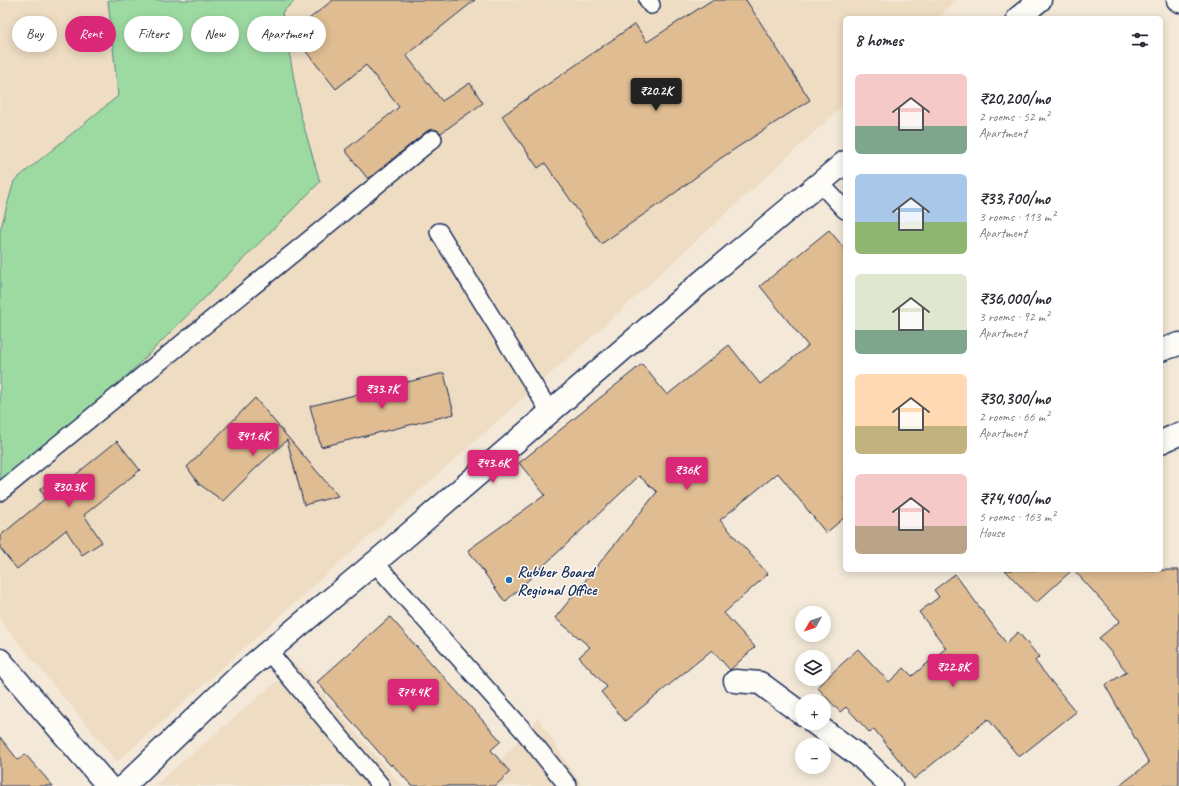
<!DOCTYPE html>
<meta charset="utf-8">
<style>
body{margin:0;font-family:Caveat,sans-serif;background:#f7f7f7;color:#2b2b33;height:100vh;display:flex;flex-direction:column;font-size:15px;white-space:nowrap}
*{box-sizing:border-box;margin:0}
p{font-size:13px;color:#7c7c81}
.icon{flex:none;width:22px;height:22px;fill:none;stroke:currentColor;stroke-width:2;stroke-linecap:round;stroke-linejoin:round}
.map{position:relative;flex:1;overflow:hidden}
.panel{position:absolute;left:843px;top:16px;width:320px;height:556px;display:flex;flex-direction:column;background:#fff;border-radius:6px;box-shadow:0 2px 10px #0003}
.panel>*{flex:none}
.guide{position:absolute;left:12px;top:16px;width:380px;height:36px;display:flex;gap:8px}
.needle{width:26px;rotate:230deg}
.buttons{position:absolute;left:795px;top:606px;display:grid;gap:8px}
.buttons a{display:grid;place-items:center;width:36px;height:36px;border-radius:50%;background:#fff;box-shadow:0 2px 10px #0003;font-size:20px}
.price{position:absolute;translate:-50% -34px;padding:0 9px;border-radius:4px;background:#db2777;color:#fff;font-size:13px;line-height:26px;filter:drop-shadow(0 1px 2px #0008)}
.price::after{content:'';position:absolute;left:50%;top:24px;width:12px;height:9px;margin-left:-6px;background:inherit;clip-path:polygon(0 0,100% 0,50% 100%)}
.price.current{background:#222;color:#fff}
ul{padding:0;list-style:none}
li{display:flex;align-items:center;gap:12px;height:100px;padding:0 12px}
li span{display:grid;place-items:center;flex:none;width:112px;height:80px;border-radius:6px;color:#555}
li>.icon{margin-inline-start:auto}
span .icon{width:48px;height:48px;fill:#fffc;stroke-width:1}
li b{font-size:17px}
h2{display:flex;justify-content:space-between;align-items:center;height:48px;padding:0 12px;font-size:17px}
.tag{padding:0 14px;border-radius:18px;background:#fff;box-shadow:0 2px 10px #0003;font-size:14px;line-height:36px}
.tag.current{background:#db2777;color:#fff}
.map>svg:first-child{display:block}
.built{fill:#eedcc3}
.green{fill:#9ddaa2;stroke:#5c8480}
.building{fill:#dfbc91;stroke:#1b2f5e}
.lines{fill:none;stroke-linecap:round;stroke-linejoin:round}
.service-casing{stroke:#1b2f5e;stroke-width:20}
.minor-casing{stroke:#1b2f5e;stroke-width:25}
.tertiary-casing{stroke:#1b2f5e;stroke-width:25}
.service{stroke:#fdfcf7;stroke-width:17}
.minor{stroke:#fdfcf7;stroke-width:22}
.tertiary{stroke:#fdfcf7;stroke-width:22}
.poi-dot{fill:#1f6fb2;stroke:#fdfcf7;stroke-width:1.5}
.labels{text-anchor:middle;stroke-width:3;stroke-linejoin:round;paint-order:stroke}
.poi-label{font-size:16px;font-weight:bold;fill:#1b2f5e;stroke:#fdfcf7;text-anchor:start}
</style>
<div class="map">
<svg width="1179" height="786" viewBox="0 0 1179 786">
<rect width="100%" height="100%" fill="#f4e9d8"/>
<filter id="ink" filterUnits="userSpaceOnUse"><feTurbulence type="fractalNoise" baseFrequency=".025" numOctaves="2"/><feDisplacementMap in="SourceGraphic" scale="8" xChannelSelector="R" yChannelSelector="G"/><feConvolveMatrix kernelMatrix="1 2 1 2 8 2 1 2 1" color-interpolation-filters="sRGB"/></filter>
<g filter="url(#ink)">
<!-- built -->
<g class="built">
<polygon points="0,0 957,0 938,18 845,18 845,104 617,314 117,762 0,620"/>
<polygon points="297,664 402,786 154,786"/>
<polygon points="538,718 582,786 477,786"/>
</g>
<!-- green -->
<polygon class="green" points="108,0 296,0 282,12 300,113 320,182 92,411 0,482 0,231 14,181 118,96"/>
<!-- building -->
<g class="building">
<polygon points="333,0 475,0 406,55 442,101 470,83 483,103 441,133 437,130 432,129 427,131 368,179 345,150 399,107 366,65 336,89 291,33"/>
<polygon points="712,0 746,0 810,100 721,158 659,205 659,204 601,244 545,163 538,168 502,116 635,24 647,42"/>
<polygon points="829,230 845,249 845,517 826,533 778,473 720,520 768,574 724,613 755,647 730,670 712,650 625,721 601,692 607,687 579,657 590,647 555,618 657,492 639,476 505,602 468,550 545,495 519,463 642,364 667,395 729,345 760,384 808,346 760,286"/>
<polygon points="444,373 454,414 321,447 310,406"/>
<polygon points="255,398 285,434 338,496 304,505 287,440 254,470 223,501 199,484 187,467"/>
<polygon points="117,441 140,470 84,515 102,542 82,555 66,530 17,569 0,548 0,536 46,498 40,489 58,477 63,485"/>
<polygon points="1005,570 1072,570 1036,603"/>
<polygon points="1074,570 1179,570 1179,786 1119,786 1149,763 1105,685 1127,672 1099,638 1120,621"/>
<polygon points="955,574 1006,643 1018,632 1039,657 1035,661 1076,712 1019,757 988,719 914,779 874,729 870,733 846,707 840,712 817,687 858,649 889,682 904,668 912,676 946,648 919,612 939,597 934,590"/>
<polygon points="390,617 501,741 491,750 510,772 495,786 412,786 392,764 391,766 317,682"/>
<polygon points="0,737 18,760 25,754 53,786 0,786"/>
</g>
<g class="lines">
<defs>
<g id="service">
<polyline points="648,0 651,5"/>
<polyline points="820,183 845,210"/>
<polyline points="439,232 550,412"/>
<polyline points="0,492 433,139"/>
<polyline points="375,563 523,730 568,786"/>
<polyline points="269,652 381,786"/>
</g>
<g id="minor">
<polyline points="1018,18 1040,0"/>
<polyline points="1161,350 1179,344"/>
<polyline points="1161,442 1179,434"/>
<polyline points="0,660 108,786"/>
<polyline points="735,681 760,683 802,714"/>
<polyline points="814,723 863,759 891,786"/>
<polyline points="124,786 240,675 403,539 700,283 845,162"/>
</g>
<polyline id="tertiary" points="1178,0 1179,1"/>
</defs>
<!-- service casing -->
<use href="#service" class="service-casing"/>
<!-- minor casing -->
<use href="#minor" class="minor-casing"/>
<!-- tertiary casing -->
<use href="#tertiary" class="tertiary-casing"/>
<!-- service -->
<use href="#service" class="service"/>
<!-- minor -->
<use href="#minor" class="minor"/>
<!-- tertiary -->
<use href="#tertiary" class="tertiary"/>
</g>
</g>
<!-- markers -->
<circle class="poi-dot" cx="509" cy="580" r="4"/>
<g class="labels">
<!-- poi labels -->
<g class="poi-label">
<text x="517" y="577">Rubber Board<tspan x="517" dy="18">Regional Office</tspan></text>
</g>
</g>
</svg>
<div class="buttons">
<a><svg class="needle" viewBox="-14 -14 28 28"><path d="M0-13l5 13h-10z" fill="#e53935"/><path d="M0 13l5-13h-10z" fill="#7c7c81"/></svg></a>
<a><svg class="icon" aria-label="layers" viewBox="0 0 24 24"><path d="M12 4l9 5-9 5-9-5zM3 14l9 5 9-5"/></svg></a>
<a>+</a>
<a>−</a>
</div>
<b class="price current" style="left:656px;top:112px">₹20.2K</b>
<b class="price" style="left:382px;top:410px">₹33.7K</b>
<b class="price" style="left:253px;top:457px">₹41.6K</b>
<b class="price" style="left:493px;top:484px">₹43.6K</b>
<b class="price" style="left:687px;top:491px">₹36K</b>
<b class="price" style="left:69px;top:508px">₹30.3K</b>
<b class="price" style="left:953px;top:688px">₹22.8K</b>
<b class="price" style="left:413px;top:713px">₹74.4K</b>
<div class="guide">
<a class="tag">Buy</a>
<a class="tag current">Rent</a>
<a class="tag">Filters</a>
<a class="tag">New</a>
<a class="tag">Apartment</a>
</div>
<section class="panel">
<h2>8 homes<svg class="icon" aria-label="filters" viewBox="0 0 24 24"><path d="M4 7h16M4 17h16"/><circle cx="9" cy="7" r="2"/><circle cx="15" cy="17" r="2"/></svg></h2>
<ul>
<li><span style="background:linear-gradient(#f6c9c9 65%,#7fa58c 0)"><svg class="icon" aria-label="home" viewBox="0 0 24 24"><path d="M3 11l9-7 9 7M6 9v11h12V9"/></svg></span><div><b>₹20,200/mo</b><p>2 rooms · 52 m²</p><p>Apartment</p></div></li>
<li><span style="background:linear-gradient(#a9c7e8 60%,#8fb573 0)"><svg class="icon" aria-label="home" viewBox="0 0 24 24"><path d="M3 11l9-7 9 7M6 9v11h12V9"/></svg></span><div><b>₹33,700/mo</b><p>3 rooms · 113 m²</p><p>Apartment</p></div></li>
<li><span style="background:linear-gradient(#dfe7d0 70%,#7fa58c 0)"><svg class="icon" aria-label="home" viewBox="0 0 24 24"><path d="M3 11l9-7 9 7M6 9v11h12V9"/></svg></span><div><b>₹36,000/mo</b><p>3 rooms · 92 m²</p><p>Apartment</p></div></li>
<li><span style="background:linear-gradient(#ffd9b3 65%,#c2b280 0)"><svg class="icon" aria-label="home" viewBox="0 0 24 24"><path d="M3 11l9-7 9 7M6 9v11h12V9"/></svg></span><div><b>₹30,300/mo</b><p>2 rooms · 66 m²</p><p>Apartment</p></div></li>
<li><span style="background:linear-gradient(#f6c9c9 65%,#b9a48a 0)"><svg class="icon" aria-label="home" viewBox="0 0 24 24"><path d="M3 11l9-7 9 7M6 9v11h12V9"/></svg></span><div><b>₹74,400/mo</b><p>5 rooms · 163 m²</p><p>House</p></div></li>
</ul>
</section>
</div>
